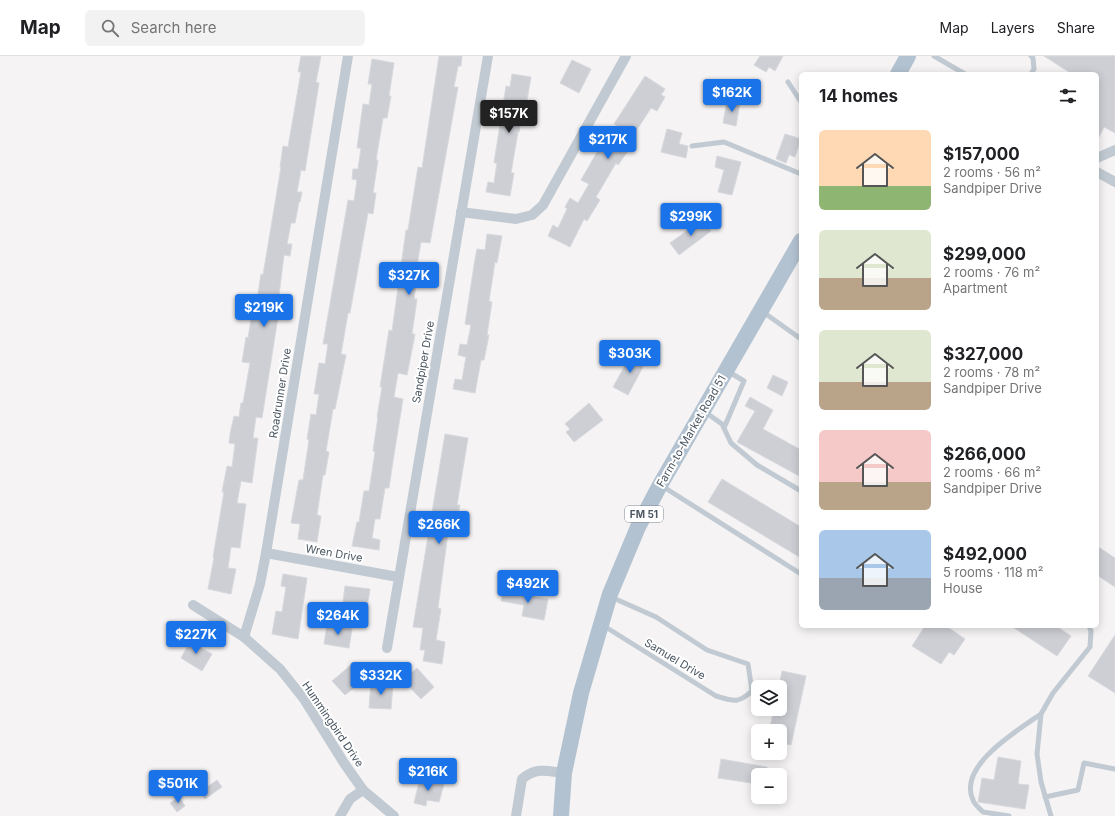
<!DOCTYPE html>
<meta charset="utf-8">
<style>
body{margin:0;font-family:Inter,sans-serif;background:#f2f2f2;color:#202124;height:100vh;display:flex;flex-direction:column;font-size:15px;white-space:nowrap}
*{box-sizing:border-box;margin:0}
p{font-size:13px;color:#757577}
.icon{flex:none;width:22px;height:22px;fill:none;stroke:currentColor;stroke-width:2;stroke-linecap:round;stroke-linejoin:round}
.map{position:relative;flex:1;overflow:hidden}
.panel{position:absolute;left:799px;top:16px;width:300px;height:556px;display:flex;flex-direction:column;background:#fff;border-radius:6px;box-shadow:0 2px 10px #0003}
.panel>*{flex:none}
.tools{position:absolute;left:751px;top:624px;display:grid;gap:8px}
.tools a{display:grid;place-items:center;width:36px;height:36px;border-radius:6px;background:#fff;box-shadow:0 2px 10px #0003;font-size:20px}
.price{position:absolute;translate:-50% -34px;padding:0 9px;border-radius:4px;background:#1a73e8;color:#fff;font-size:13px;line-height:26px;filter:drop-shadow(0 1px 2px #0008)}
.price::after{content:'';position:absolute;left:50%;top:24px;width:12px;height:9px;margin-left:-6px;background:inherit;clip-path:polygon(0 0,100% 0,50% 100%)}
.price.on{background:#222;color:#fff}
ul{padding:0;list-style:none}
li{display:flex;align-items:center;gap:12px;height:100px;padding:0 20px}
li span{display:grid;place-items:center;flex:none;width:112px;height:80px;border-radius:6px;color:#555}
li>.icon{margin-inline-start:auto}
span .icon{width:48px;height:48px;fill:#fffc;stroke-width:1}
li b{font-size:17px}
h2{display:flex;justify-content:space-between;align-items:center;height:48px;padding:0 20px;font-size:17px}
header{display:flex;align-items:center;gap:24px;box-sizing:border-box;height:56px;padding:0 20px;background:#fff;border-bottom:1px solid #e0e0e0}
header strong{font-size:19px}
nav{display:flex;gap:22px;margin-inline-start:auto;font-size:14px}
.search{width:280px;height:36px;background:#f2f2f2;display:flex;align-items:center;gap:10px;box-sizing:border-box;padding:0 14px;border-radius:6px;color:#757577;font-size:15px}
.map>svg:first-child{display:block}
.building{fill:#cdcfd5;stroke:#d7d9de}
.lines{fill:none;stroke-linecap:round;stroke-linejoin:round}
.lane{stroke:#c1cad2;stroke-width:5}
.street{stroke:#c1cad2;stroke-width:10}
.primary{stroke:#b3c2d1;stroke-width:16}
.labels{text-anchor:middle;stroke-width:4;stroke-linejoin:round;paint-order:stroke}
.shield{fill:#fff;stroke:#808990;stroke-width:1}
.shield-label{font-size:10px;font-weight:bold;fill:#4a5661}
.street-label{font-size:11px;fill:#4a5661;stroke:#fff}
</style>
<header>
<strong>Map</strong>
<div class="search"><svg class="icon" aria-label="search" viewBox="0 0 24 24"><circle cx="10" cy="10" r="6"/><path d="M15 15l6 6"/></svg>Search here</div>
<nav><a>Map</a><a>Layers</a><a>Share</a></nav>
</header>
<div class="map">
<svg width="1115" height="760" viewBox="0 0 1115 760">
<rect width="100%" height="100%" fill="#f5f3f3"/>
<!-- building -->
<g class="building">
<polygon points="301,0 321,0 316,26 319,27 305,115 301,114 297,136 302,136 300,146 299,146 295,167 291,167 287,188 292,188 290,200 284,199 277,255 279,255 262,362 256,361 253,382 258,382 252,427 241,425 237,447 246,448 240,492 231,491 228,512 236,513 231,538 208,533 214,502 213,501 224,436 222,436 227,410 232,411 235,388 229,387 230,378 234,360 239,361 241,347 243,347 250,307 242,306 246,281 248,282 253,251 256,251 261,218 263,219 281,111 280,111 283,90 288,91 301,16 298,16"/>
<polygon points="439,0 462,0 461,10 458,10 454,31 458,31 430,187 421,186 417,210 426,211 425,223 417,222 414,243 417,243 412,278 415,278 411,299 407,319 398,317 394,341 403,343 393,405 389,432 385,432 380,463 375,463 372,482 380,484 379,494 352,490 357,466 359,466 364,435 369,435 375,396 373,395 378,361 377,361 382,331 380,331 389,274 392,275 406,174 408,174 418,111 422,112"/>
<polygon points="760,0 783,0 775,15 769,11 766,16 754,9"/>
<polygon points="1044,0 1115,0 1115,77 1104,71 1097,85 1097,18 1072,18"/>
<polygon points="372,3 394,7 389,40 391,40 387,62 383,62 376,104 378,104 373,137 376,137 373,158 368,157 350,257 348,257 341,298 346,299 335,353 333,353 326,395 329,396 325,419 323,419 317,459 321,460 317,486 298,483 300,468 291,467 299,424 303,424 309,384 307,383 311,358 316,359 319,338 314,338 319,307 325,308 328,288 323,288 348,144 354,145 357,124 352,123 353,113 358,113 361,92 357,92 363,48 369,49 372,28 368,28"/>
<polygon points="572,4 591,13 579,37 560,27"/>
<polygon points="512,18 531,21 527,44 524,44 519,76 518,76 511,117 514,117 510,140 486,136 488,126 494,127 497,107 494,107 506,30 510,31"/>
<polygon points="645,20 665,33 661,39 665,41 657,55 651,52 629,86 633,88 618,109 616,107 596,141 600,144 587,165 584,163 570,191 548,180 553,169 558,172 567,153 565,151 570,142 578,147 589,128 581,124 600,91 604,85 611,90 623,73 614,68"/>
<polygon points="727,44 740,47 736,70 723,67"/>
<polygon points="667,73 682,77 679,88 688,90 686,102 661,96"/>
<polygon points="785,78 801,83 795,101 789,99 786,107 776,103"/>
<polygon points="717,100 741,106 732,139 718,136 724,114 715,111"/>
<polygon points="703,163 711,175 679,199 670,187"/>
<polygon points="487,178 502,180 497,207 495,206 489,245 492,246 487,279 489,279 484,304 481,304 475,337 453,333 455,323 462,324 466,301 458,299 460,288 467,289 471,269 465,268 475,203 477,193 485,194"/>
<polygon points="632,297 646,305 628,339 613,331"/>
<polygon points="773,319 788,326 782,340 767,332"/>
<polygon points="750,341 773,354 763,373 801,394 801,421 737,386 755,355 745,350"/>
<polygon points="589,347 603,364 574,386 566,376 570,373 565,368"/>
<polygon points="445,378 468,382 457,449 460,449 456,470 449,469 438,552 441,553 436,584 445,586 442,608 423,605 425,594 420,594 423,572 413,571"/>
<polygon points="722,423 801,471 801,502 708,446"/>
<polygon points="1097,490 1115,502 1115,531 1097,519"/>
<polygon points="283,518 307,522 298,583 272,578 276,555 282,556 286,531 281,530"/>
<polygon points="345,530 370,533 366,558 342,554"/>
<polygon points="503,535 548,543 544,564 522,560 524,549 501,545"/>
<polygon points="327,569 352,573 349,592 324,588"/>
<polygon points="925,570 946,570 965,583 954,599 949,596 941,608 912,590"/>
<polygon points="1011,570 1056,570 1071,580 1057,600"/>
<polygon points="1115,579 1115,637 1088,620"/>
<polygon points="193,581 204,588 201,592 212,598 202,615 181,602"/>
<polygon points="351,609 364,624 345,639 332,625"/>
<polygon points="417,612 434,631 421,643 403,624"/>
<polygon points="782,615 806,620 791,689 780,687 780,675 769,675 774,653 780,653 779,631"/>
<polygon points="371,627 393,628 391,653 369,652"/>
<polygon points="998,701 1021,705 1018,728 1029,729 1025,753 978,746 982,722 994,724"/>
<polygon points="721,703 767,711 766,719 758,719 758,728 718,722"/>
<polygon points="420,722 444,728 439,746 427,744 426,750 414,747"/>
<polygon points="217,724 222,731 205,743 200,736"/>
<polygon points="179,741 185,750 177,756 170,747"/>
</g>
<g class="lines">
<!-- lane -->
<g class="lane">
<polyline points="934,0 965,18"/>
<polyline points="1031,0 1033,2 1034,13 1031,18"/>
<polyline points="788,26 801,46"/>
<polyline points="692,90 724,86 801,118"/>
<polyline points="763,256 801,283"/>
<polyline points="705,356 722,368 731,387 757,409 801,435"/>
<polyline points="724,372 744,325 729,316"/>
<polyline points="662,430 801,518"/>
<path d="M604 570 716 640C733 645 738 648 752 635L748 608 707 594 656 561 611 541"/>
<polyline points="1045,741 1078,734 1084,707 1115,713"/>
<path d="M1009 760 983 756C980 753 974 748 973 744 957 710 1018 674 1041 658"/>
<polyline points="1051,760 1041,726 1037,698 1041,658 1053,637 1090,591 1091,575 1089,570"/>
</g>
<!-- street -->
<g class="street">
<polyline points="1097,102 1115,94"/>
<polyline points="1097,116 1115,126"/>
<polyline points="461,156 516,163 532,159 543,149 626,0"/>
<polyline points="266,497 398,521"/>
<polyline points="193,549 244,581 280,613 304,643 344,707 363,734 394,760"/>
<polyline points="244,581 260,528 266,497 348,0"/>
<polyline points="387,592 488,0"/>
<polyline points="340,760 350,743 363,734"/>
<path d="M516 760 522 723C536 711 546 715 564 717"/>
</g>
<!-- primary -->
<g class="primary">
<polyline points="898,18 908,0"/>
<polyline points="561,760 564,717 581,637 610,538 638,471 660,429 801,185"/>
</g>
</g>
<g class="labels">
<!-- shield labels -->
<rect class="shield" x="625" y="450" width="38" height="16" rx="3"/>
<g class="shield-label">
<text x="644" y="462">FM 51</text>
</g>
<!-- street labels -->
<g class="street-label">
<text transform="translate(423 306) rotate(-80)" y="4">Sandpiper Drive</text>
<text transform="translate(280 337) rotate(-81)" y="4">Roadrunner Drive</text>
<text transform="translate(691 375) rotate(-60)" y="4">Farm-to-Market Road 51</text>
<text transform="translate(334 497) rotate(10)" y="4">Wren Drive</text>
<text transform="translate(675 603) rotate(31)" y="4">Samuel Drive</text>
<text transform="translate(333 668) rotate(56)" y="4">Hummingbird Drive</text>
</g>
</g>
</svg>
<div class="tools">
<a><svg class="icon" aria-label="layers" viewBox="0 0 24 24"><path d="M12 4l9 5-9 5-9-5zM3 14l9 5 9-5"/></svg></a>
<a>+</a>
<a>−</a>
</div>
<b class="price" style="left:732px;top:57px">$162K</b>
<b class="price on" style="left:509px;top:78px">$157K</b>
<b class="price" style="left:608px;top:104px">$217K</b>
<b class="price" style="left:691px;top:181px">$299K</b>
<b class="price" style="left:409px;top:240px">$327K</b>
<b class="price" style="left:264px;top:272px">$219K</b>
<b class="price" style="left:630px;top:318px">$303K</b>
<b class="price" style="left:439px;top:489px">$266K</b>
<b class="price" style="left:528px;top:548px">$492K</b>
<b class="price" style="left:338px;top:580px">$264K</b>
<b class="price" style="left:196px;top:599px">$227K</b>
<b class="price" style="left:381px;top:640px">$332K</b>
<b class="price" style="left:428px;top:736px">$216K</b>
<b class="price" style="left:178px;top:748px">$501K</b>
<section class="panel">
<h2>14 homes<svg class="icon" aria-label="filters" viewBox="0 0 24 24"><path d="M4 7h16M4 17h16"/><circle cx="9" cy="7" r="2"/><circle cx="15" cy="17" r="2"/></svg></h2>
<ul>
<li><span style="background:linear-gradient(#ffd9b3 70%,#8fb573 0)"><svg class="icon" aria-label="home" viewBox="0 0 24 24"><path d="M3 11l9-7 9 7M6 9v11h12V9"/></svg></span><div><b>$157,000</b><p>2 rooms · 56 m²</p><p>Sandpiper Drive</p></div></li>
<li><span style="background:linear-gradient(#dfe7d0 60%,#b9a48a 0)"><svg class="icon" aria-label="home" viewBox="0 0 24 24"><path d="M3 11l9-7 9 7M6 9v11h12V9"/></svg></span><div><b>$299,000</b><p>2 rooms · 76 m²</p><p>Apartment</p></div></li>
<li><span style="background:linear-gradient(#dfe7d0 65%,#b9a48a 0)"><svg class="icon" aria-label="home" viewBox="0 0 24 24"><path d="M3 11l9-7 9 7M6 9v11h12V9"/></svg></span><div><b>$327,000</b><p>2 rooms · 78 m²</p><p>Sandpiper Drive</p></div></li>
<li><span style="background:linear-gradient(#f6c9c9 65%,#b9a48a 0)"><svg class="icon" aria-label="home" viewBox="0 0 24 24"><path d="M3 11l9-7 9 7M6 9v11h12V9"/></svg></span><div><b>$266,000</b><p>2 rooms · 66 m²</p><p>Sandpiper Drive</p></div></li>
<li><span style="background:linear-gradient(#a9c7e8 60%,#9aa5b1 0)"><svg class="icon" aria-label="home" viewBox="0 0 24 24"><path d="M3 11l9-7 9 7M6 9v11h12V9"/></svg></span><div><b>$492,000</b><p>5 rooms · 118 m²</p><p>House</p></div></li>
</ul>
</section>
</div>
